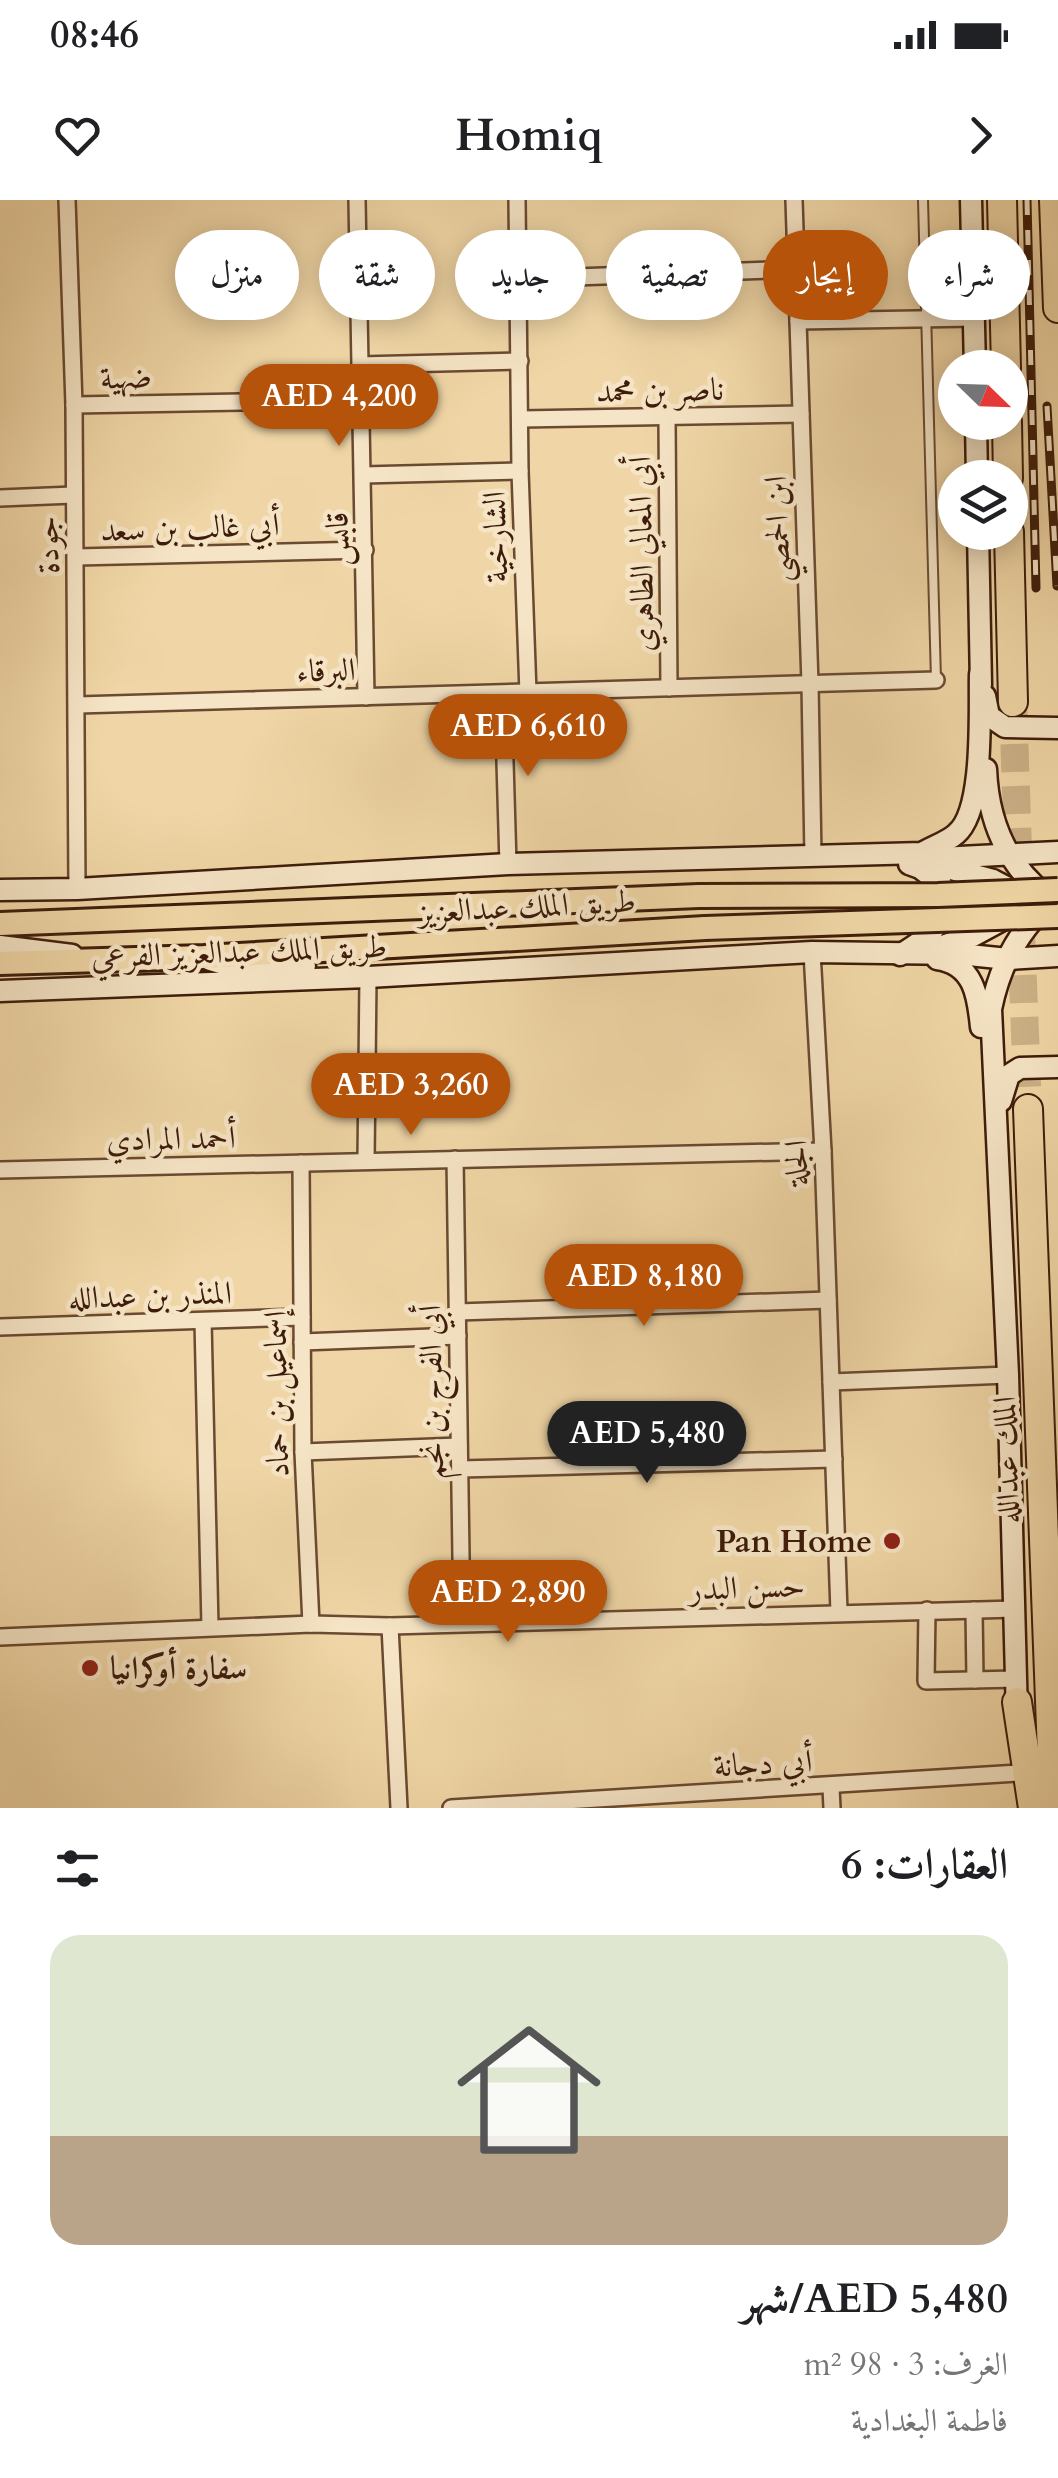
<!DOCTYPE html>
<html lang="ar">
<meta charset="utf-8">
<style>
body{margin:0;font-family:Cardo,Amiri,serif;background:#f6f6f6;color:#202124;direction:rtl;height:100vh;display:flex;flex-direction:column;font-size:38px;white-space:nowrap}
*{box-sizing:border-box;margin:0}
p{font-size:32px;color:#757577}
.icon{flex:none;width:55px;height:55px;fill:none;stroke:currentColor;stroke-width:2;stroke-linecap:round;stroke-linejoin:round}
.map{position:relative;height:1608px;overflow:hidden;direction:ltr}
.side{display:flex;flex-direction:column;background:#fff;flex:1}
.side>*{flex:none}
.banner{position:absolute;left:30px;top:30px;width:1000px;height:90px;direction:rtl;display:flex;gap:20px}
.needle{width:65px;rotate:113deg}
.fabs{position:absolute;left:938px;top:150px;display:grid;gap:20px}
.fabs a{display:grid;place-items:center;width:90px;height:90px;border-radius:50%;background:#fff;box-shadow:0 5px 25px #0003;font-size:50px}
.price{position:absolute;translate:-50% -85px;padding:0 22px;border-radius:35px;background:#b45309;color:#fff;font-size:32px;line-height:65px;filter:drop-shadow(0 2px 5px #0008)}
.price::after{content:'';position:absolute;left:50%;top:60px;width:30px;height:22px;margin-left:-15px;background:inherit;clip-path:polygon(0 0,100% 0,50% 100%)}
.price.active{background:#222;color:#fff}
ul{padding:0;list-style:none}
li{display:grid;align-content:center;gap:20px;height:530px;padding:0 50px}
li+li{border-top:2px solid #e0e0e0}
li span{display:grid;place-items:center;height:310px;border-radius:30px;color:#555}
li>.icon{margin-inline-start:auto}
span .icon{width:180px;height:180px;fill:#fffc;stroke-width:1}
li b{font-size:42px}
h2{display:flex;justify-content:space-between;align-items:center;height:120px;padding:0 50px;font-size:42px}
.tag{padding:0 35px;border-radius:45px;background:#fff;box-shadow:0 5px 25px #0003;font-size:35px;line-height:90px}
.tag.active{background:#b45309;color:#fff}
.status{display:flex;justify-content:space-between;align-items:center;height:70px;padding:0 50px;background:#fff;direction:ltr}
.status svg{height:28px;fill:currentColor}
header{display:flex;justify-content:space-between;align-items:center;height:130px;padding:0 50px;background:#fff;font-size:45px;font-weight:800}
.map>svg:first-child{display:block}
.lines{fill:none;stroke-linecap:round;stroke-linejoin:round}
.highway-tunnel{stroke:#ccb187;stroke-width:28;stroke-dasharray:28 14;stroke-linecap:butt}
.lane-casing{stroke:#6a4a31;stroke-width:12}
.street-casing{stroke:#6a4a31;stroke-width:20}
.secondary-casing{stroke:#3d1c0a;stroke-width:25}
.primary-casing{stroke:#3d1c0a;stroke-width:28}
.highway-casing{stroke:#3d1c0a;stroke-width:32}
.lane{stroke:#f5e4c5;stroke-width:8}
.street{stroke:#f5e4c5;stroke-width:15}
.secondary{stroke:#f5e4c5;stroke-width:20}
.primary{stroke:#f0d6a6;stroke-width:22}
.highway{stroke:#f0d6a6;stroke-width:28}
.rail-casing{stroke:#3d1c0a;stroke-width:9}
.rail{stroke:#f5e4c5;stroke-width:5;stroke-dasharray:15;stroke-linecap:butt}
.primary-bridge-casing{stroke:#3d1c0a;stroke-width:28;stroke-linecap:butt}
.primary-bridge{stroke:#f0d6a6;stroke-width:22}
.poi-dot{fill:#8f2418;stroke:#f5e4c5;stroke-width:4}
.labels{text-anchor:middle;stroke-width:9;stroke-linejoin:round;paint-order:stroke}
.street-label{font-size:32px;fill:#3d1c0a;stroke:#f5e4c5}
.poi-label{font-size:32px;font-weight:bold;fill:#3d1c0a;stroke:#f5e4c5;text-anchor:end}
</style>
<div class="status"><b>08:46</b><svg viewBox="0 0 49 12"><path d="M0 12V9h3v3zM5 12V6h3v6zM10 12V3h3v9zM15 12V0h3v12zM26 1h20v11H26zM47 4h2v5h-2z"/></svg></div>
<header><svg class="icon" aria-label="forward" viewBox="0 0 24 24"><path d="M9 5l7 7-7 7"/></svg>Homiq<svg class="icon" aria-label="heart" viewBox="0 0 24 24"><path d="M12 20l-8-8c-3-5 5-10 8-4 3-6 11-1 8 4z"/></svg></header>
<div class="map">
<svg width="1058" height="1608" viewBox="0 0 1058 1608">
<rect width="100%" height="100%" fill="#f0d6a6"/>
<filter id="stains"><feTurbulence type="fractalNoise" baseFrequency=".002" numOctaves="4"/><feColorMatrix values="0 0 0 0 .2 0 0 0 0 .09 0 0 0 0 .02 0 0 0 .5 -.17"/></filter>
<radialGradient id="worn" r=".72"><stop offset=".6" stop-color="#630" stop-opacity="0"/><stop offset="1" stop-color="#630" stop-opacity=".3"/></radialGradient>
<g class="lines">
<!-- highway-tunnel -->
<g class="highway-tunnel">
<polyline points="1013,502 1019,680"/>
<polyline points="1021,733 1028,909"/>
</g>
<defs>
<polyline id="lane" points="923,0 936,480"/>
<g id="street">
<polyline points="67,0 74,205 77,689"/>
<polyline points="357,0 366,497"/>
<polyline points="517,0 520,271 528,493"/>
<polyline points="794,0 810,484 813,657"/>
<polyline points="519,79 797,69"/>
<polyline points="798,121 974,118"/>
<polyline points="360,165 520,161"/>
<polyline points="74,205 360,200"/>
<polyline points="521,219 801,214"/>
<polyline points="667,219 669,488"/>
<polyline points="363,275 520,271"/>
<polyline points="0,298 73,295"/>
<polyline points="76,357 365,350"/>
<polyline points="503,494 508,664"/>
<polyline points="78,505 936,480"/>
<polyline points="812,752 823,951 839,1412"/>
<polyline points="455,959 462,1423"/>
<polyline points="366,961 368,777"/>
<polyline points="301,963 303,1252 311,1424"/>
<polyline points="0,970 823,951"/>
<polyline points="458,1112 828,1100"/>
<polyline points="203,1121 210,1427"/>
<polyline points="0,1127 302,1117"/>
<polyline points="302,1142 458,1136"/>
<polyline points="831,1182 1008,1175"/>
<polyline points="303,1252 459,1246"/>
<polyline points="460,1269 834,1259"/>
<polyline points="927,1410 926,1481 1017,1479"/>
<polyline points="974,1410 975,1480"/>
<polyline points="390,1426 399,1608"/>
<polyline points="0,1437 311,1424 390,1426 1015,1409"/>
<polyline points="831,1587 832,1608"/>
<polyline points="451,1608 1019,1573"/>
</g>
<g id="secondary">
<polyline points="971,0 975,168"/>
<polyline points="976,222 977,278"/>
<polyline points="978,332 981,485"/>
<polyline points="985,496 989,516 1005,527 1058,528"/>
<path d="M986 569C988 619 1006 665 1047 696"/>
<polyline points="910,658 993,680 1019,694"/>
<polyline points="940,658 1058,652"/>
<path d="M0 690 77 689 508 664 922 653C932 647 947 642 956 634 985 610 979 511 980 474"/>
<polyline points="0,746 72,755"/>
<polyline points="936,748 973,736 1010,716"/>
<path d="M900 755C933 734 946 726 941 684L920 668 909 664"/>
<path d="M937 759C974 764 978 796 981 827"/>
<polyline points="210,760 234,767 305,766"/>
<polyline points="0,791 368,777 812,752 959,754 1008,759 1058,756"/>
<polyline points="1001,901 1009,875 1020,868 1058,867"/>
<path d="M1017 1516 1008 1175 991 809C1000 765 1020 725 1058 697"/>
</g>
<g id="primary">
<polyline points="0,724 699,696"/>
<polyline points="0,763 204,757 705,728"/>
</g>
<g id="highway">
<polyline points="1002,0 1006,168"/>
<polyline points="1054,0 1058,108"/>
<polyline points="1007,222 1008,278"/>
<polyline points="1009,332 1013,502"/>
<polyline points="1028,909 1054,1608"/>
<polyline points="1017,1502 1033,1608"/>
</g>
</defs>
<!-- lane casing -->
<use href="#lane" class="lane-casing"/>
<!-- street casing -->
<use href="#street" class="street-casing"/>
<!-- secondary casing -->
<use href="#secondary" class="secondary-casing"/>
<!-- primary casing -->
<use href="#primary" class="primary-casing"/>
<!-- highway casing -->
<use href="#highway" class="highway-casing"/>
<!-- lane -->
<use href="#lane" class="lane"/>
<!-- street -->
<use href="#street" class="street"/>
<!-- secondary -->
<use href="#secondary" class="secondary"/>
<!-- primary -->
<use href="#primary" class="primary"/>
<!-- highway -->
<use href="#highway" class="highway"/>
<defs>
<g id="rail">
<polyline points="1027,0 1036,388"/>
<polyline points="1047,206 1057,386"/>
</g>
</defs>
<!-- rail casing -->
<use href="#rail" class="rail-casing"/>
<!-- rail -->
<use href="#rail" class="rail"/>
<defs>
<g id="primary-bridge">
<polyline points="699,696 938,695 1058,690"/>
<polyline points="705,728 1058,716"/>
</g>
</defs>
<!-- primary-bridge casing -->
<use href="#primary-bridge" class="primary-bridge-casing"/>
<!-- primary-bridge -->
<use href="#primary-bridge" class="primary-bridge"/>
</g>
<!-- markers -->
<g class="poi-dot">
<circle cx="892" cy="1341" r="10"/>
<circle cx="90" cy="1468" r="10"/>
</g>
<g class="labels">
<!-- street labels -->
<g class="street-label">
<text transform="translate(126 177) rotate(-1)" y="11">ضهية</text>
<text transform="translate(660 190) rotate(-1)" y="11">ناصر بن محمد</text>
<text transform="translate(190 327) rotate(-2)" y="11">أبي غالب بن سعد</text>
<text transform="translate(777 329) rotate(-92)" y="11">ابن الحمصي</text>
<text transform="translate(495 337) rotate(-92)" y="11">الشارخية</text>
<text transform="translate(337 339) rotate(-91)" y="11">قابس</text>
<text transform="translate(47 345) rotate(-92)" y="11">جودة</text>
<text transform="translate(641 354) rotate(-91)" y="11">أبي المعالي الطاهري</text>
<text transform="translate(326 470) rotate(-2)" y="11">البرقاء</text>
<text transform="translate(527 706) rotate(-3)" y="11">طريق الملك عبدالعزيز</text>
<text transform="translate(239 751) rotate(-2)" y="11">طريق الملك عبدالعزيز الفرعي</text>
<text transform="translate(171 938) rotate(-1)" y="11">أحمد المرادي</text>
<text transform="translate(796 963) rotate(-92)" y="11">الجلة</text>
<text transform="translate(150 1095) rotate(-2)" y="11">المنذر بن عبدالله</text>
<text transform="translate(431 1192) rotate(-91)" y="11">أبي الفرج بن نجم</text>
<text transform="translate(276 1194) rotate(-91)" y="11">إسماعيل بن حماد</text>
<text transform="translate(1006 1260) rotate(-92)" y="11">الملك عبدالله</text>
<text transform="translate(747 1387) rotate(-2)" y="11">حسن البدر</text>
<text transform="translate(763 1563) rotate(-3)" y="11">أبي دجانة</text>
</g>
<!-- poi labels -->
<g class="poi-label">
<text x="872" y="1352">Pan Home</text>
<text x="110" y="1479" text-anchor="start">سفارة أوكرانيا</text>
</g>
</g>
<rect width="100%" height="100%" filter="url(#stains)"/>
<rect width="100%" height="100%" fill="url(#worn)"/>
</svg>
<div class="fabs">
<a><svg class="needle" viewBox="-14 -14 28 28"><path d="M0-13l5 13h-10z" fill="#e53935"/><path d="M0 13l5-13h-10z" fill="#757577"/></svg></a>
<a><svg class="icon" aria-label="layers" viewBox="0 0 24 24"><path d="M12 4l9 5-9 5-9-5zM3 14l9 5 9-5"/></svg></a>
</div>
<b class="price" style="left:339px;top:249px">AED 4,200</b>
<b class="price" style="left:528px;top:579px">AED 6,610</b>
<b class="price" style="left:411px;top:938px">AED 3,260</b>
<b class="price" style="left:644px;top:1129px">AED 8,180</b>
<b class="price active" style="left:647px;top:1286px">AED 5,480</b>
<b class="price" style="left:508px;top:1445px">AED 2,890</b>
<div class="banner">
<a class="tag">شراء</a>
<a class="tag active">إيجار</a>
<a class="tag">تصفية</a>
<a class="tag">جديد</a>
<a class="tag">شقة</a>
<a class="tag">منزل</a>
</div>
</div>
<section class="side">
<h2>العقارات: 6<svg class="icon" aria-label="filters" viewBox="0 0 24 24"><path d="M4 7h16M4 17h16"/><circle cx="9" cy="7" r="2"/><circle cx="15" cy="17" r="2"/></svg></h2>
<ul>
<li><span style="background:linear-gradient(#dfe7d0 65%,#b9a48a 0)"><svg class="icon" aria-label="home" viewBox="0 0 24 24"><path d="M3 11l9-7 9 7M6 9v11h12V9"/></svg></span><div><b>AED 5,480/شهر</b><p>الغرف: 3 · 98 m²</p><p>فاطمة البغدادية</p></div></li>
</ul>
</section>
